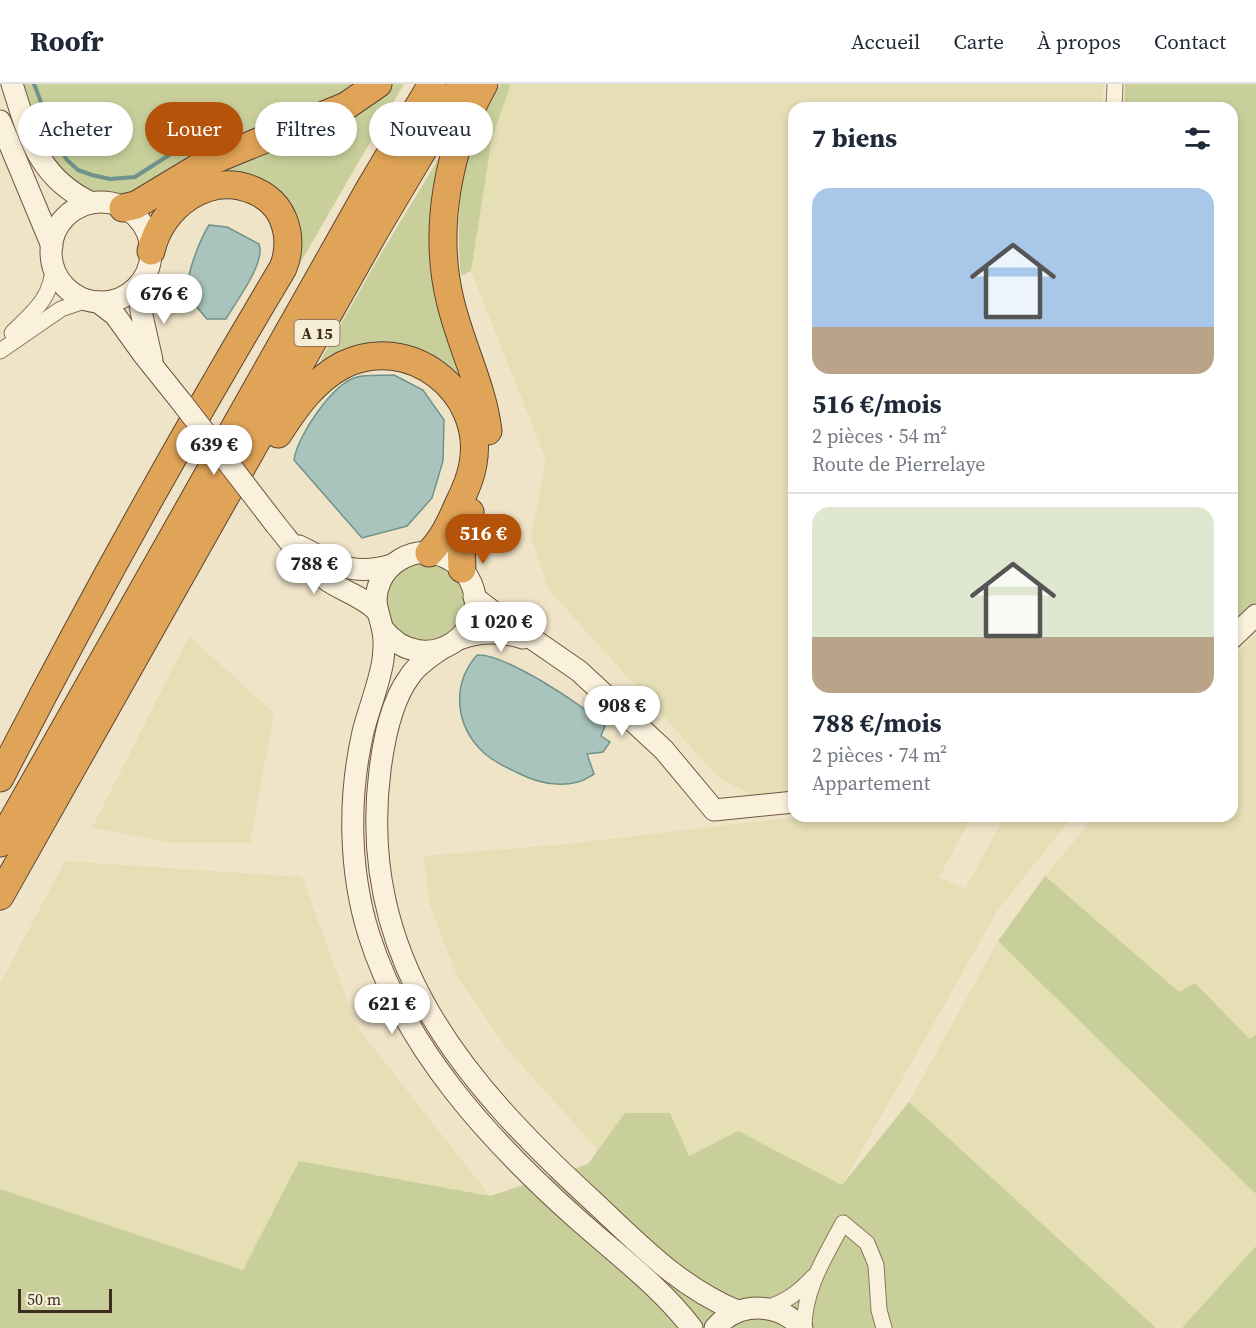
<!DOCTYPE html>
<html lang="fr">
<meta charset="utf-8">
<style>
body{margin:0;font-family:"Source Serif 4",serif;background:#f2f2f3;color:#1f2937;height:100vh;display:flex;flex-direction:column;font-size:22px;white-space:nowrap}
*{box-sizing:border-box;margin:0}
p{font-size:20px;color:#747a83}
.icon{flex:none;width:33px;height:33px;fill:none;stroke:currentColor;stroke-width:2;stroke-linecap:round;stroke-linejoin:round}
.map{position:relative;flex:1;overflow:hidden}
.side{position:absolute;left:788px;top:18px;width:450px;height:720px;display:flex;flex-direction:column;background:#fff;border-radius:18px;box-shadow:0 3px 9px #0003}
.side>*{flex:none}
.top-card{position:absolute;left:18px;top:18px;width:570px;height:54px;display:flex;gap:12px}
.scale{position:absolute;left:18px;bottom:15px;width:94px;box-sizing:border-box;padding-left:6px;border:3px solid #3d2e20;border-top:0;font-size:16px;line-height:21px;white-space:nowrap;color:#3d2e20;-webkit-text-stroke:4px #f7eed8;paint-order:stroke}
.price{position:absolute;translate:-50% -51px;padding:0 14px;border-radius:21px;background:#fff;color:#222;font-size:20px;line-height:39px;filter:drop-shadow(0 2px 3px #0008)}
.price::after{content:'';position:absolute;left:50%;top:36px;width:18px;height:14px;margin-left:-9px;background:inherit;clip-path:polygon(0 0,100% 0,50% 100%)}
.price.on{background:#b45309;color:#fff}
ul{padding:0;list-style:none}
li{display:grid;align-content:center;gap:12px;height:318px;padding:0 24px}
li+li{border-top:2px solid #e0e1e3}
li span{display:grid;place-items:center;height:186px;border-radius:18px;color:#555}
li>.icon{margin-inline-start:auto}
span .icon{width:108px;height:108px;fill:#fffc;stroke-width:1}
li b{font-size:26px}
h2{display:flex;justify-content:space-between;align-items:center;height:72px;padding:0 24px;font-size:26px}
.chip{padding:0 21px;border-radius:27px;background:#fff;box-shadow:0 3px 9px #0003;font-size:21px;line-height:54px}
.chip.on{background:#b45309;color:#fff}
header{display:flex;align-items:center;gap:36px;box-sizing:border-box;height:84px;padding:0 30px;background:#fff;border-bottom:2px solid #e0e1e3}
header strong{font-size:28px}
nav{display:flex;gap:33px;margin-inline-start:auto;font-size:21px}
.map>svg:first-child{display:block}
.farmland{fill:#e6deb5}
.green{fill:#c9cf9b}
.water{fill:#a9c4bc;stroke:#6f938a;stroke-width:1.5}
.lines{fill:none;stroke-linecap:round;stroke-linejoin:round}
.stream{stroke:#6f938a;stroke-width:4}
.street-casing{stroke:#8d765c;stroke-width:17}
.secondary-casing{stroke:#6f573f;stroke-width:23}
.highway-casing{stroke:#5b4430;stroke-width:29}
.street{stroke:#faf1dc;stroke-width:15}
.secondary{stroke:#faf1dc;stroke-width:21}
.highway{stroke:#e0a458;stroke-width:27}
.secondary-bridge-casing{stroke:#6f573f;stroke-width:23;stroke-linecap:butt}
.secondary-bridge{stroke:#faf1dc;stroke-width:21}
.labels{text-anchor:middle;stroke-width:5;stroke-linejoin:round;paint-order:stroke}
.shield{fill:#f7eed8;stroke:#756857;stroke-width:1.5}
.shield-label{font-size:16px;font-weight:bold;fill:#3d2e20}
</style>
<header>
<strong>Roofr</strong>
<nav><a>Accueil</a><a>Carte</a><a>À propos</a><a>Contact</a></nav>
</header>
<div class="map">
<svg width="1256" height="1244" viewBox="0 0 1256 1244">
<rect width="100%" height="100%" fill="#f0e4c8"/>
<!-- farmland -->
<g class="farmland">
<polygon points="511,0 1103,0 1102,24 794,24 793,708 756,713 719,694 549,506 531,453 546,376 471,187 492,54"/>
<polygon points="1256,550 1256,950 1251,955 1195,899 1179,908 1045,792 1095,732 1232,732 1232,574"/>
<polygon points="189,552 274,629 250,759 175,759 92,744"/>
<polygon points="805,732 972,732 939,793 965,805 1005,732 1073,732 998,826 842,1101 738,1047 689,1072 625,1029 598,1066 508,966 458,894 430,822 424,772 567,760"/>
<polygon points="65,777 302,793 357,943 490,1112 299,1077 243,1186 0,1105 0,900"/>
<polygon points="998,857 1256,1110 1256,1162 1182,1244 1156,1244 909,1018"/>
</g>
<!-- green -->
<g class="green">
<polygon points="11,0 378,0 116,120 98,118 56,96"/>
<polygon points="390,0 404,0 285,205 294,141 208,89"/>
<path d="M501 0H511L492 54 471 187 461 192C456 146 458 93 475 50 482 33 492 16 501 0Z"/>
<polygon points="1125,0 1256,0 1256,518 1232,542 1232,24 1124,24"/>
<polygon points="448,59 443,79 474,313 444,284 325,282 321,279 321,275 379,173"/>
<polygon points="425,475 456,488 467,520 462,536 450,549 435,557 418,557 402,550 390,537 384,512 394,489"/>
<polygon points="1045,792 1179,908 1195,899 1250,955 1256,950 1256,1110 998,857"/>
<polygon points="909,1018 1156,1244 0,1244 0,1105 243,1186 299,1077 490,1112 588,1080 625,1029 670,1029 689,1072 738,1047 842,1101"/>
<polygon points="1256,1162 1256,1244 1182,1244"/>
</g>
<!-- water -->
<g class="water">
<path d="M209 141 227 143 259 160C266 179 236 217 226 235H207C199 226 189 215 188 203 187 187 201 154 209 141Z"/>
<path d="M394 291 423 306 444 336 443 377 432 414 407 442 362 454 294 376C297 352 333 299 357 293 368 290 383 292 394 291Z"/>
<path d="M477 571C504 569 585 622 605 642L601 652 610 658 603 668 587 670 594 690C589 693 583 697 578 698 556 704 535 698 516 688 505 683 493 677 484 669 455 642 451 601 477 571Z"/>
</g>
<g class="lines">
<!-- stream -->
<polyline class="stream" points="34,0 56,57 67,76 78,86 92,91 110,95 135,93 177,66 196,58 218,52"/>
<defs>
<g id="street">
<polyline points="1114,24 1115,0"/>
<path d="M12 249C33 228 52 214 53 183"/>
<polyline points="0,267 61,225 87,216"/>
<path d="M765 1224C785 1219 799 1208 813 1193"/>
<path d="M804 1244C804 1205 825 1173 843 1139L867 1159 876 1181 879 1226 884 1244"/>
</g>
<g id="secondary">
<path d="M12 0C29 53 38 94 92 119"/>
<polyline points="0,37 52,162"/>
<circle cx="101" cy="168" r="50"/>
<polyline points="138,202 141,227 152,276"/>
<polyline points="98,218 115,231 143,270 183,320"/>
<path d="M276 441C291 459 305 480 324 494 341 507 361 511 376 526"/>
<path d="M299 462C335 480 351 493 392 481"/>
<polyline points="474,513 492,527 579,587 664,666 714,726 794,718"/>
<path d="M383 545C425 598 499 546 468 493 460 480 446 471 431 469 410 466 388 479 380 498 371 519 380 529 383 548 385 557 384 567 383 576 379 601 369 624 363 648 348 714 349 787 369 851 405 965 489 1056 576 1134 615 1169 660 1202 692 1244"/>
<polyline points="1232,554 1256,531"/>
<path d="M459 555C480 547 501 547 523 554"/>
<path d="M441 565C430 573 417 581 410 592 391 617 384 655 380 686 356 875 464 999 594 1118 640 1161 678 1202 737 1227"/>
<path d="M715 1244C739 1217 778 1218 802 1244"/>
</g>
<g id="highway">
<path d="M484 0C448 63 433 145 450 216 460 260 483 303 488 347"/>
<polyline points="123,124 136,121 204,80 346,22 378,0"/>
<path d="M278 350C295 324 314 296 343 281 409 248 486 308 473 380 471 392 465 407 459 419 451 437 444 454 429 469"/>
<polyline points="462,485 461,456 470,428"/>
<path d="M0 694C89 521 183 351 283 184 288 172 289 161 287 148 283 128 273 115 255 107 209 86 161 122 151 167"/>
<polyline points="0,759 371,102 432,0"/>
<polyline points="0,812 375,147 462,0"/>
</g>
</defs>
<!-- street casing -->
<use href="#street" class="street-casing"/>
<!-- secondary casing -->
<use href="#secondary" class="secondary-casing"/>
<!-- highway casing -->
<use href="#highway" class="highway-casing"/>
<!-- street -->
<use href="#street" class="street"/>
<!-- secondary -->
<use href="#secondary" class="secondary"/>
<!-- highway -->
<use href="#highway" class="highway"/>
<defs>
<polyline id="secondary-bridge" points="183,320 276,441"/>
</defs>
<!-- secondary-bridge casing -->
<use href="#secondary-bridge" class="secondary-bridge-casing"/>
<!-- secondary-bridge -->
<use href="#secondary-bridge" class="secondary-bridge"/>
</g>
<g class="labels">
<!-- shield labels -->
<rect class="shield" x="294.5" y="236" width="45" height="26" rx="4.5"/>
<g class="shield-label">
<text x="317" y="255">A 15</text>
</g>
</g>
</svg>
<div class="scale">50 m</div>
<b class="price" style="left:164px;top:241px">676 €</b>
<b class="price" style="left:214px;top:392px">639 €</b>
<b class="price on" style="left:483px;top:481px">516 €</b>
<b class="price" style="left:314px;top:511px">788 €</b>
<b class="price" style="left:501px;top:569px">1 020 €</b>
<b class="price" style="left:622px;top:653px">908 €</b>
<b class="price" style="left:392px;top:951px">621 €</b>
<div class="top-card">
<a class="chip">Acheter</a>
<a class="chip on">Louer</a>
<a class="chip">Filtres</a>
<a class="chip">Nouveau</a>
</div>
<section class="side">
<h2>7 biens<svg class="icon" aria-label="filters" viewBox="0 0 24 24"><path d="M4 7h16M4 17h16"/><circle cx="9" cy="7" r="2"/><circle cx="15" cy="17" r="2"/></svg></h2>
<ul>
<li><span style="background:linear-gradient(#a9c7e8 75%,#b9a48a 0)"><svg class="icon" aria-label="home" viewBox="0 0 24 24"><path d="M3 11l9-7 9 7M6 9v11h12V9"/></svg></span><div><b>516 €/mois</b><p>2 pièces · 54 m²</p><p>Route de Pierrelaye</p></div></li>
<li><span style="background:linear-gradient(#dfe7d0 70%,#b9a48a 0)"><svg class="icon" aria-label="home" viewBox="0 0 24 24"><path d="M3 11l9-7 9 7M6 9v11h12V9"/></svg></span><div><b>788 €/mois</b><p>2 pièces · 74 m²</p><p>Appartement</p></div></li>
</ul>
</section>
</div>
